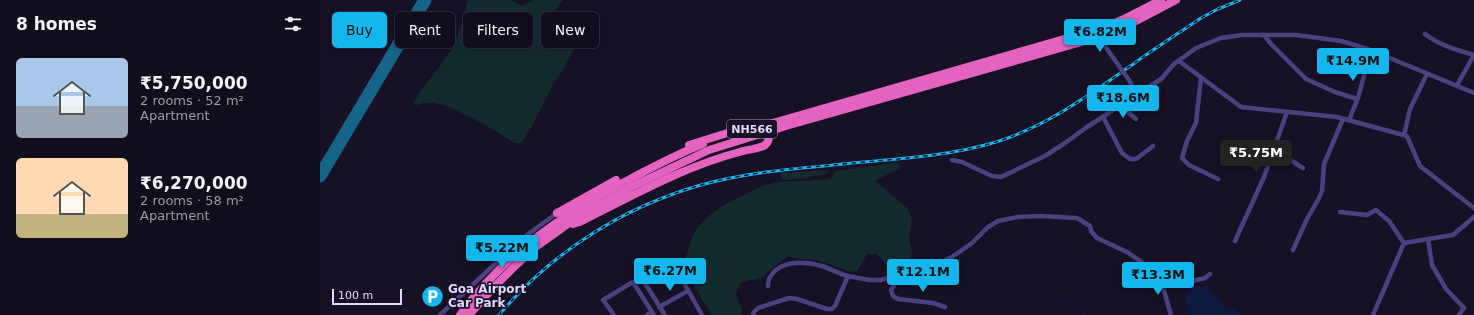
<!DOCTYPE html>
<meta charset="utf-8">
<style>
body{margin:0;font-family:"DejaVu Sans",sans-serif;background:#1e1b29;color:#f1f3f6;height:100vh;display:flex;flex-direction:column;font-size:15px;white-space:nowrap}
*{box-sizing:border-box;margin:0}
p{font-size:13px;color:#9c9ca3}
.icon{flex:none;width:22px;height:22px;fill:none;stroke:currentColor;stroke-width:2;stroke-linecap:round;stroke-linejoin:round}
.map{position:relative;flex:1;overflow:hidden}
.drawer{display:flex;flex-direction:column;background:#110d1c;width:320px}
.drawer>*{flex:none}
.banner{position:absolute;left:12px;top:12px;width:380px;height:36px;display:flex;gap:8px}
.scale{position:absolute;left:12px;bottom:10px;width:70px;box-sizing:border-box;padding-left:4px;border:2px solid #e1d8fc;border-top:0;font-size:11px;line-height:14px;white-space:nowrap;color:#e1d8fc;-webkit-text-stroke:3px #171125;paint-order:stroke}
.price{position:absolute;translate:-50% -34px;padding:0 9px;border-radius:4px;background:#13b7ed;color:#111;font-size:13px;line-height:26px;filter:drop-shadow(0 1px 2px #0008)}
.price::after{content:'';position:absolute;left:50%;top:24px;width:12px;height:9px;margin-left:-6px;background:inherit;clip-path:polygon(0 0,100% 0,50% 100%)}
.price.selected{background:#222;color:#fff}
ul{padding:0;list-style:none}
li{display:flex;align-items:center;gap:12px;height:100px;padding:0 16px}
li span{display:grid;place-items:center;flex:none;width:112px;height:80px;border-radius:6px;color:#555}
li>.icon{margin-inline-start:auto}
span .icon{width:48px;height:48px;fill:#fffc;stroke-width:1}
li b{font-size:17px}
h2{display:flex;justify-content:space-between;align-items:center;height:48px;padding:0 16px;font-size:17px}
.pill{padding:0 14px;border-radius:6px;background:#110d1c;box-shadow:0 2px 6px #0003,0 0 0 1px #302d3b;font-size:14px;line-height:36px}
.pill.selected{background:#13b7ed;color:#111}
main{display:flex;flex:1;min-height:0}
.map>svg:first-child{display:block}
.green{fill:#142b2e}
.water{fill:#0e1940}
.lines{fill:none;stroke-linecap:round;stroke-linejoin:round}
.stream{stroke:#0e1940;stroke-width:1.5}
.taxiway{stroke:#156489;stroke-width:13}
.minor{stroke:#4b4080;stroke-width:4.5}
.trunk{stroke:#e462c0;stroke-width:8}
.rail-casing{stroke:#13b7ed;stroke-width:3}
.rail{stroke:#171125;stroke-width:1.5;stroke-dasharray:4.5;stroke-linecap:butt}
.minor-bridge{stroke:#4b4080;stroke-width:4.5}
.trunk-bridge{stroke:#e462c0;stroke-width:8}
.labels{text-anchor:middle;stroke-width:3.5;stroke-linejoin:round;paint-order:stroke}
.shield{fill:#171125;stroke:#a49cbc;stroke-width:1}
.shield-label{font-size:11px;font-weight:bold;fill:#e1d8fc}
.poi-label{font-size:12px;font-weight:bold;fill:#e1d8fc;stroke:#171125;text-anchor:start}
</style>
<main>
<section class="drawer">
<h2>8 homes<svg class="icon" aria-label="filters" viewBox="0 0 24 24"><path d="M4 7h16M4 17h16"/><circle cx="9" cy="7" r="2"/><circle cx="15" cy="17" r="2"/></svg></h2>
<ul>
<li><span style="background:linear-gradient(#a9c7e8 60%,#9aa5b1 0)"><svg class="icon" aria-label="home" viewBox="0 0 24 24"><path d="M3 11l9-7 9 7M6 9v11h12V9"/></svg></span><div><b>₹5,750,000</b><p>2 rooms · 52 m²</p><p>Apartment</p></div></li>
<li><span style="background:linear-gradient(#ffd9b3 70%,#c2b280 0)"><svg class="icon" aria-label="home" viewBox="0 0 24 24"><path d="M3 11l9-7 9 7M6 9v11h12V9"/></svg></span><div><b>₹6,270,000</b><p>2 rooms · 58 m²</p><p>Apartment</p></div></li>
</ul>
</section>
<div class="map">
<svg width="1154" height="315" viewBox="0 0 1154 315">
<rect width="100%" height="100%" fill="#171125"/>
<!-- green -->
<g class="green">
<path d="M148 0H191L202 6 214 0H243C238 6 228 20 229 29L238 36 245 39H250L253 42 255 46C249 61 240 73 232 87 222 106 214 126 201 143H195C175 131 128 100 105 103 102 103 99 105 96 105L93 103C103 85 118 71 129 53 138 39 144 16 148 0Z"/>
<path d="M575 163 579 164 580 168 555 181 588 209 592 220 589 239 592 252 591 258 585 265 570 270 557 254H547L537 271 532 272 496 260 482 259 467 257 450 270 442 278 421 282 416 293 419 303 422 309 421 315H392C385 303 366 276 365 263 365 258 368 253 369 248 376 213 415 200 444 185H449L454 182 480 181 509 179 513 177 515 171Z"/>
<polygon points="510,170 505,175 491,176 488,178 464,180 460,176 462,173"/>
</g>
<!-- water -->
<polygon class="water" points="869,286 887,287 905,306 912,308 921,315 869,315 864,294"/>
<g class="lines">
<!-- stream -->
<polyline class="stream" points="734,294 766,315"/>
<!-- taxiway -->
<polyline class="taxiway" points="0,176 105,0"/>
<!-- minor -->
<g class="minor">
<path d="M1105 34C1119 45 1137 50 1154 55"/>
<polyline points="944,35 952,45 986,79 1015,92 1037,99"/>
<polyline points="778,36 794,59"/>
<polyline points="859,61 921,107 1017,117 1087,136 1100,166 1154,208"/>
<polyline points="881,78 876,123 867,141 862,158 869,165 898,179"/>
<polyline points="809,80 817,95"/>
<polyline points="1137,85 1154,55"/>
<polyline points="801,106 816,119"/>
<polyline points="783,117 802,153 810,159 816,159 833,146"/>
<polyline points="1029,120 1038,98 1045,72 1056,53"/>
<polyline points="1084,135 1090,109 1107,74"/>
<polyline points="954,150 983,168"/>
<polyline points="632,160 642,162 672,176 681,177 725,156 745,143 767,127 841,79 854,64 876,48 901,38 922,35 976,35 1021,41 1048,49 1154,93"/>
<polyline points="1020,212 1047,215 1056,210 1069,221 1084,243 1053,315"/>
<polyline points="1108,239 1112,265 1126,289 1144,308 1139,315"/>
<polyline points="915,241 944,177 967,112"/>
<polyline points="1084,243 1133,235 1154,217"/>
<polyline points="973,250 986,221 1000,196 1002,191 1004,164 1023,119"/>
<polyline points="582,273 571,290 573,296 578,299 613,303 625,307"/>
<polyline points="839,274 851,315"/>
<path d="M448 286C448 278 451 275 456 270 468 260 488 262 502 266 511 269 519 274 528 276"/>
<polyline points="339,307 368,291"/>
<polyline points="120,315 203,238 237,213"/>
<polyline points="294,315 283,300 313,282 332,312"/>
<polyline points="327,315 332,312 334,315"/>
<polyline points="345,315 321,277 351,260 382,315"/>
<polyline points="434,315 433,313 438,308 469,298 477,299 507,309 512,309 515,306 528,276 549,280 561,280 602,267 616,265 632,257 652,243 668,227 678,221 698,217 720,216 757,218 770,226 771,231 777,238 807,252 839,274 872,281 885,278 890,274"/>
</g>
<!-- trunk -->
<g class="trunk">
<polyline points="436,128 786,27 804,19 841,0"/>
<polyline points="237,213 296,180"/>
<path d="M253 224 260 222C313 195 365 166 423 151"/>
<path d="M140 315C185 253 245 213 312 178 335 166 359 153 383 144"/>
<polyline points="149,315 172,289 196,265 217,246 259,216 313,186 389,150 466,126 779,37 799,30 856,0"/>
</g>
<defs>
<path id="rail" d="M179 315C231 253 303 207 381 185 424 173 469 169 513 165 569 159 622 158 676 142 728 126 772 93 816 62 837 47 859 33 881 18L898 9 920 0"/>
</defs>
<!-- rail casing -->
<use href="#rail" class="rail-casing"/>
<!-- rail -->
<use href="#rail" class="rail"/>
<!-- minor-bridge -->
<polyline class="minor-bridge" points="794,59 809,80"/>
<!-- trunk-bridge -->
<path class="trunk-bridge" d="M369 145 436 124C445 124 454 138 445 145 440 149 429 149 423 151"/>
</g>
<!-- icons -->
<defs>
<symbol id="parking-disc" viewBox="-11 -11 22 22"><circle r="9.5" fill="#13b7ed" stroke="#171125"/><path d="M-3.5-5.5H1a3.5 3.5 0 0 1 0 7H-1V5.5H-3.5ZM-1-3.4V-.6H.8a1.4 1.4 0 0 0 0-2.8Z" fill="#fff"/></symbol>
</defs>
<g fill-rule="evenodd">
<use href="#parking-disc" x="100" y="284" width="25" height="25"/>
</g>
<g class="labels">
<!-- shield labels -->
<rect class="shield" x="407" y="120" width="50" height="18" rx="3"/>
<g class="shield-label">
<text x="432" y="133">NH566</text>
</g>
<!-- poi labels -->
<g class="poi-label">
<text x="128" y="293">Goa Airport<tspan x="128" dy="14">Car Park</tspan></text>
</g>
</g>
</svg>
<div class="scale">100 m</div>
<b class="price" style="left:780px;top:53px">₹6.82M</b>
<b class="price" style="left:1033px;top:82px">₹14.9M</b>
<b class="price" style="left:803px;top:119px">₹18.6M</b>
<b class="price selected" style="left:936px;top:174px">₹5.75M</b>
<b class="price" style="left:182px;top:269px">₹5.22M</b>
<b class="price" style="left:350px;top:292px">₹6.27M</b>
<b class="price" style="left:603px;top:293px">₹12.1M</b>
<b class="price" style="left:838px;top:296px">₹13.3M</b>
<div class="banner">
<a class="pill selected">Buy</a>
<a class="pill">Rent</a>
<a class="pill">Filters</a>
<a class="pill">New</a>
</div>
</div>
</main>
